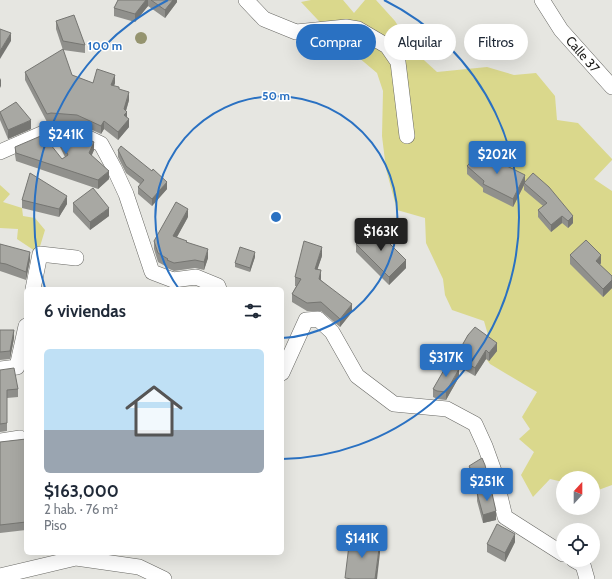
<!DOCTYPE html>
<html lang="es">
<meta charset="utf-8">
<style>
body{margin:0;font-family:Cabin,sans-serif;background:#f2f2f3;color:#1f2937;height:100vh;display:flex;flex-direction:column;font-size:15px;white-space:nowrap}
*{box-sizing:border-box;margin:0}
p{font-size:13px;color:#747a83}
.icon{flex:none;width:22px;height:22px;fill:none;stroke:currentColor;stroke-width:2;stroke-linecap:round;stroke-linejoin:round}
.map{position:relative;flex:1;overflow:hidden}
.side{position:absolute;left:24px;top:287px;width:260px;height:268px;display:flex;flex-direction:column;background:#fff;border-radius:6px;box-shadow:0 4px 16px #0002}
.side>*{flex:none}
.hud{position:absolute;left:296px;top:24px;width:256px;height:36px;display:flex;gap:8px}
.needle{width:26px;rotate:21deg}
.buttons{position:absolute;left:556px;top:471px;display:grid;gap:8px}
.buttons a{display:grid;place-items:center;width:44px;height:44px;border-radius:50%;background:#fff;box-shadow:0 4px 16px #0002;font-size:20px}
.price{position:absolute;translate:-50% -34px;padding:0 9px;border-radius:4px;background:#2a71c2;color:#fff;font-size:13px;line-height:26px;filter:drop-shadow(0 1px 2px #0008)}
.price::after{content:'';position:absolute;left:50%;top:24px;width:12px;height:9px;margin-left:-6px;background:inherit;clip-path:polygon(0 0,100% 0,50% 100%)}
.price.current{background:#222;color:#fff}
ul{padding:0;list-style:none}
li{display:grid;align-content:center;gap:8px;height:212px;padding:0 20px}
li+li{border-top:1px solid #e0e1e3}
li span{display:grid;place-items:center;height:124px;border-radius:6px;color:#555}
li>.icon{margin-inline-start:auto}
span .icon{width:72px;height:72px;fill:#fffc;stroke-width:1}
li b{font-size:17px}
h2{display:flex;justify-content:space-between;align-items:center;height:48px;padding:0 20px;font-size:17px}
.tag{padding:0 14px;border-radius:18px;background:#fff;box-shadow:0 4px 16px #0002;font-size:14px;line-height:36px}
.tag.current{background:#2a71c2;color:#fff}
.map>svg:first-child{display:block}
.green{fill:#dad88c}
.lines{fill:none;stroke-linecap:round;stroke-linejoin:round}
.minor-casing{stroke:#686864;stroke-width:16}
.minor{stroke:#fff;stroke-width:15}
.tree{fill:#95946f}
.wall{fill:#90908c}
.shaded-wall{fill:#767672}
.building{fill:#a8a8a3;stroke:#767672}
.ring{fill:none;stroke:#2a71c2;stroke-width:2}
.labels{text-anchor:middle;stroke-width:3;stroke-linejoin:round;paint-order:stroke}
.street-label{font-size:13px;fill:#1b1b19;stroke:#fffffe}
.centre{fill:#2a71c2;stroke:#fffffe;stroke-width:2}
.ring-label{font-size:12px;text-anchor:middle;font-weight:bold;fill:#2a71c2;stroke:#fffffe;stroke-width:3;stroke-linejoin:round;paint-order:stroke}
</style>
<div class="map">
<svg width="612" height="579" viewBox="0 0 612 579">
<rect width="100%" height="100%" fill="#e6e6e1"/>
<!-- green -->
<g class="green">
<polygon points="311,0 343,0 354,13 365,0 376,0 395,21 413,50 437,72 487,67 514,75 536,73 555,96 557,120 578,123 612,159 612,160 594,179 612,191 612,485 593,492 593,478 563,478 563,482 550,479 533,497 521,475 534,452 519,439 530,429 522,417 537,392 490,364 484,356 495,347 488,335 484,321 452,310 445,295 443,279 426,243 425,218 397,210 386,169 382,136 383,91 377,73 333,36 301,2"/>
<polygon points="0,185 10,194 3,202 22,208 23,216 35,218 45,230 38,253 17,239 18,229 0,228"/>
</g>
<g class="lines">
<defs>
<g id="minor">
<polyline points="246,0 264,19 296,32 346,27 358,29 387,46 398,62 407,136"/>
<polyline points="542,0 561,30 612,87"/>
<polyline points="0,152 50,130 76,132 101,144 114,168 126,194 152,272 173,280 196,277 218,286 219,289"/>
<polyline points="33,289 40,254 76,258"/>
<polyline points="0,369 17,367 26,326"/>
<polyline points="282,373 306,320 318,319 332,332 357,376 394,404 447,409 475,424 485,446 494,471 505,517 563,554"/>
<polyline points="0,441 20,438"/>
<polyline points="574,560 583,565 587,579"/>
<polyline points="0,576 76,558 139,567 164,579"/>
</g>
</defs>
<!-- minor casing -->
<use href="#minor" class="minor-casing"/>
<!-- minor -->
<use href="#minor" class="minor"/>
</g>
<!-- trees -->
<circle class="tree" cx="141" cy="38" r="6"/>
<!-- wall -->
<g class="wall">
<polygon points="118,0 177,0 177,2 165,18 148,6 135,22 114,16 114,8"/>
<polygon points="56,21 85,45 85,53 63,50 56,29"/>
<polygon points="25,72 72,75 93,83 115,83 114,86 119,90 129,100 126,111 129,127 118,140 104,129 101,134 77,123 51,121 47,122 25,80"/>
<polygon points="0,112 31,129 8,139 0,120"/>
<polygon points="56,131 94,150 91,156 109,179 98,189 16,161 15,155 15,147 62,159 65,157 56,139"/>
<polygon points="118,150 167,189 152,206 138,194 138,187 140,184 126,173 118,157"/>
<polygon points="489,157 525,182 573,223 568,228 562,223 551,232 538,217 538,210 543,206 524,190 524,185 513,207 483,192 483,188 467,174 467,166"/>
<polygon points="22,200 67,204 59,217 22,208"/>
<polygon points="73,203 109,216 90,230 73,212"/>
<polygon points="188,217 177,237 187,243 208,258 204,270 195,268 174,271 167,268 167,267 158,262 154,249 154,241"/>
<polygon points="0,244 30,260 26,280 6,273 0,271"/>
<polygon points="356,244 406,268 389,285 356,252"/>
<polygon points="570,255 601,263 600,265 612,276 612,288 603,297 570,264"/>
<polygon points="322,256 317,269 321,278 321,280 352,312 340,327 321,311 307,311 292,302 292,294 296,286 295,286 295,277"/>
<polygon points="255,257 250,272 235,267 235,263"/>
<polygon points="0,330 14,338 10,359 0,360"/>
<polygon points="468,335 497,351 489,361 486,359 475,376 456,365 456,356"/>
<polygon points="0,370 18,389 18,397 7,398 7,431 0,432"/>
<polygon points="459,377 446,400 437,399 433,397 433,389"/>
<polygon points="26,439 26,530 0,533 0,442"/>
<polygon points="469,466 490,489 496,520 483,523 477,501 477,493 479,492 469,475"/>
<polygon points="515,542 505,562 487,552 487,544"/>
</g>
<!-- shaded-wall -->
<g class="shaded-wall">
<polygon points="146,0 148,0 148,6 135,22 135,14"/>
<polygon points="173,0 177,0 177,2 165,18 165,10"/>
<polygon points="11,33 11,41 0,59 0,51"/>
<polygon points="115,75 115,83 111,93 111,85"/>
<polygon points="1,78 1,86 0,88 0,80"/>
<polygon points="129,92 129,100 124,117 124,109"/>
<polygon points="127,112 127,120 124,115"/>
<polygon points="129,119 129,127 118,140 118,132"/>
<polygon points="31,120 31,129 8,139 8,130"/>
<polygon points="104,121 104,129 101,134 101,126"/>
<polygon points="94,142 94,150 89,162 89,153"/>
<polygon points="109,171 109,179 98,189 98,180"/>
<polygon points="525,175 525,183 524,183 524,185 513,207 513,199"/>
<polygon points="167,182 167,189 152,206 152,199"/>
<polygon points="67,196 67,204 59,217 59,209"/>
<polygon points="109,208 109,216 90,230 90,222"/>
<polygon points="188,209 188,217 173,244 173,236"/>
<polygon points="562,216 562,223 551,232 551,225"/>
<polygon points="573,216 573,223 568,228 568,221"/>
<polygon points="322,247 322,256 315,277 315,269"/>
<polygon points="208,249 208,258 204,270 204,262"/>
<polygon points="30,252 30,260 26,280 26,272"/>
<polygon points="255,252 255,257 250,272 250,268"/>
<polygon points="601,255 601,263 596,269 596,261"/>
<polygon points="406,260 406,268 389,285 389,277"/>
<polygon points="321,270 321,278 319,287 319,279"/>
<polygon points="612,280 612,288 603,297 603,289"/>
<polygon points="352,304 352,312 340,327 340,319"/>
<polygon points="14,330 14,338 10,359 10,351"/>
<polygon points="497,343 497,351 489,361 489,353"/>
<polygon points="486,350 486,359 475,376 475,368"/>
<polygon points="459,369 459,377 446,400 446,392"/>
<polygon points="490,486 490,494 483,498 483,490"/>
<polygon points="496,511 496,520 483,523 483,515"/>
<polygon points="515,534 515,542 505,562 505,553"/>
<polygon points="380,541 380,553 377,579 375,579"/>
</g>
<!-- building -->
<g class="building">
<polygon points="118,0 146,0 135,14 114,8"/>
<polygon points="151,0 173,0 165,10"/>
<polygon points="74,15 85,45 63,41 56,21"/>
<polygon points="0,29 11,33 0,51"/>
<polygon points="63,49 72,75 93,83 97,69 115,75 111,85 119,87 119,89 129,92 124,109 127,112 124,115 129,119 118,132 104,121 101,126 77,115 51,113 47,114 25,72"/>
<polygon points="16,102 31,120 8,130 0,112"/>
<polygon points="56,131 74,133 94,142 89,153 109,171 98,180 16,153 15,147 43,135 62,159 68,155"/>
<polygon points="121,146 152,171 153,169 167,182 152,199 138,187 144,180 126,166 118,150"/>
<polygon points="482,150 489,157 525,175 513,199 483,184 484,181 467,166"/>
<polygon points="30,173 67,196 59,209 22,200"/>
<polygon points="533,173 549,187 573,216 568,221 562,216 551,225 538,210 547,203 524,183"/>
<polygon points="93,188 109,208 90,222 73,203"/>
<polygon points="176,202 188,209 173,236 187,241 186,242 208,249 204,262 195,260 174,263 167,260 168,259 158,253 154,241"/>
<polygon points="373,227 406,260 389,277 356,244"/>
<polygon points="586,240 601,255 596,261 612,276 612,280 603,289 570,255"/>
<polygon points="304,241 322,247 315,269 321,270 319,279 352,304 340,319 321,302 307,303 292,294 301,279 295,277"/>
<polygon points="0,244 30,252 26,272 6,264 0,263"/>
<polygon points="240,247 255,252 250,268 235,263"/>
<polygon points="475,327 497,343 489,353 486,350 475,368 456,356 468,335"/>
<polygon points="0,330 14,330 10,351 0,352"/>
<polygon points="448,363 459,369 446,392 437,391 433,389"/>
<polygon points="14,368 18,389 7,390 7,423 0,424 0,370"/>
<polygon points="26,439 26,522 0,525 0,442"/>
<polygon points="482,458 485,465 490,486 483,490 469,466"/>
<polygon points="491,489 496,511 483,515 477,493"/>
<polygon points="497,524 515,534 505,553 487,544"/>
<polygon points="350,537 380,541 375,579 352,579 345,578"/>
</g>
<!-- distance rings -->
<g class="ring">
<path d="M179 289A121 121 0 1 1 282 338"/>
<path d="M45 288A242 242 0 0 1 168 0M384 0A242 242 0 0 1 282 459"/>
</g>
<g class="labels">
<!-- street labels -->
<g class="street-label">
<text transform="translate(583 54) rotate(49)" y="5">Calle 37</text>
</g>
</g>
<circle cx="276" cy="217" r="6" class="centre"/>
<g class="ring-label">
<text x="105" y="50">100 m</text>
<text x="276" y="100">50 m</text>
</g>
</svg>
<div class="buttons">
<a><svg class="needle" viewBox="-14 -14 28 28"><path d="M0-13l5 13h-10z" fill="#e53935"/><path d="M0 13l5-13h-10z" fill="#747a83"/></svg></a>
<a><svg class="icon" aria-label="locate" viewBox="0 0 24 24"><circle cx="12" cy="12" r="6"/><path d="M12 2v4M12 18v4M2 12h4M18 12h4"/></svg></a>
</div>
<b class="price" style="left:66px;top:155px">$241K</b>
<b class="price" style="left:497px;top:175px">$202K</b>
<b class="price current" style="left:381px;top:252px">$163K</b>
<b class="price" style="left:446px;top:378px">$317K</b>
<b class="price" style="left:487px;top:502px">$251K</b>
<b class="price" style="left:362px;top:559px">$141K</b>
<div class="hud">
<a class="tag current">Comprar</a>
<a class="tag">Alquilar</a>
<a class="tag">Filtros</a>
</div>
<section class="side">
<h2>6 viviendas<svg class="icon" aria-label="filters" viewBox="0 0 24 24"><path d="M4 7h16M4 17h16"/><circle cx="9" cy="7" r="2"/><circle cx="15" cy="17" r="2"/></svg></h2>
<ul>
<li><span style="background:linear-gradient(#bfe0f5 65%,#9aa5b1 0)"><svg class="icon" aria-label="home" viewBox="0 0 24 24"><path d="M3 11l9-7 9 7M6 9v11h12V9"/></svg></span><div><b>$163,000</b><p>2 hab. · 76 m²</p><p>Piso</p></div></li>
</ul>
</section>
</div>
